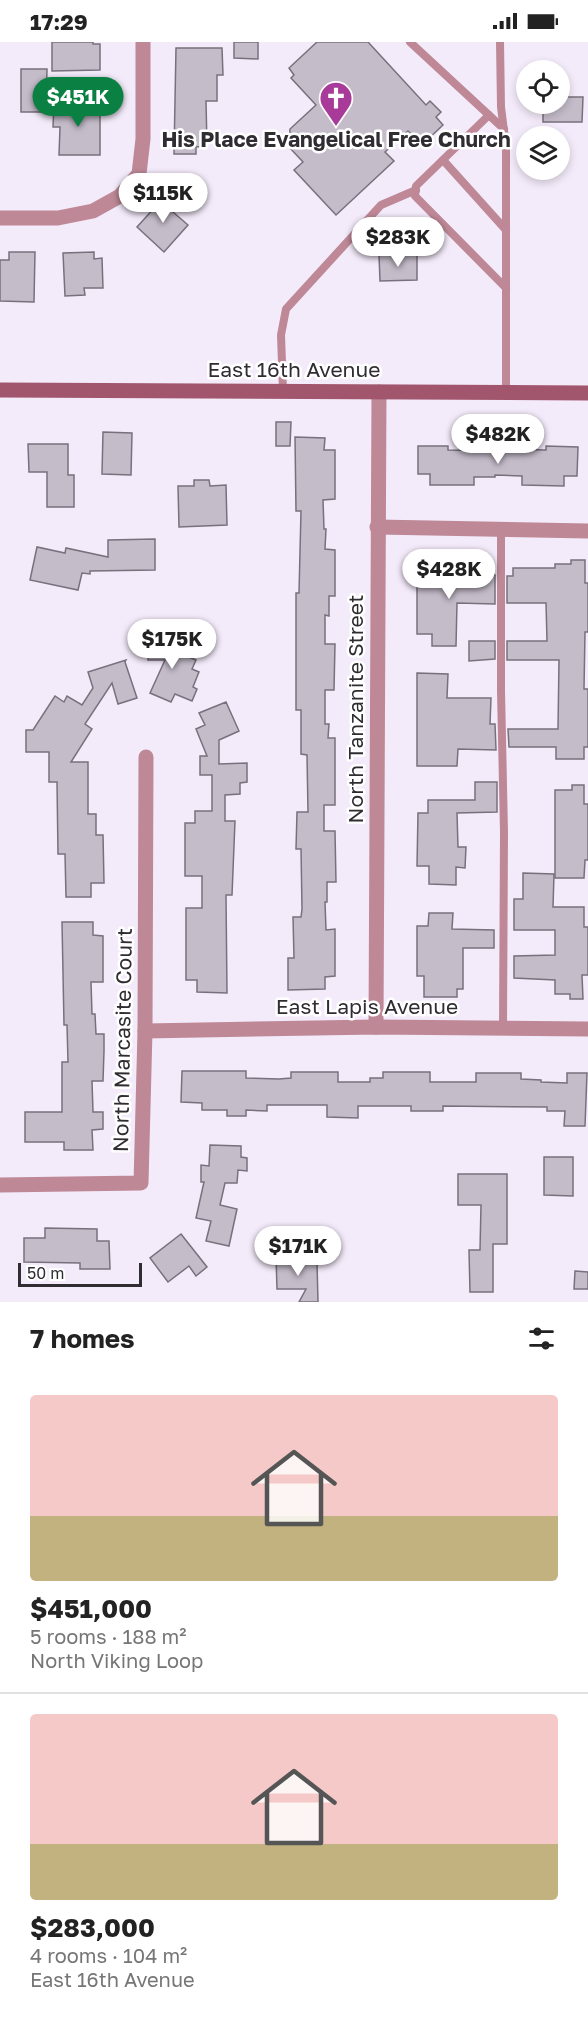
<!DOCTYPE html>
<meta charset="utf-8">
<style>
body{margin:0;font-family:"Golos Text",sans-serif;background:#f2f2f2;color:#222;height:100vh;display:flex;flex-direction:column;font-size:22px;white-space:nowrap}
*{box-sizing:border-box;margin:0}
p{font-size:20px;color:#767676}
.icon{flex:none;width:33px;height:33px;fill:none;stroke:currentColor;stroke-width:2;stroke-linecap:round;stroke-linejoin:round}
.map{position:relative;height:1260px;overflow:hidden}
.sheet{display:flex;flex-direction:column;background:#fff;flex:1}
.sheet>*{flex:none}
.controls{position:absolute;left:516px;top:18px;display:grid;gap:12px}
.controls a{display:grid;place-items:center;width:54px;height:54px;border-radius:50%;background:#fff;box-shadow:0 3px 9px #0003;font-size:30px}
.scale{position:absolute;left:18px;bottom:15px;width:124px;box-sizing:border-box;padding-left:6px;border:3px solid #302d32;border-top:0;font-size:16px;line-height:21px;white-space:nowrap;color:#302d32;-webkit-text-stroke:4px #fff;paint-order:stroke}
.price{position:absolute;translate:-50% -51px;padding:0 14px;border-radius:21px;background:#fff;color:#222;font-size:20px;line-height:39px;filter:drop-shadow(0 2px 3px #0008)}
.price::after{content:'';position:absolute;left:50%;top:36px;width:18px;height:14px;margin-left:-9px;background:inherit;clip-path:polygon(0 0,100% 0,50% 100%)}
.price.on{background:#0b8043;color:#fff}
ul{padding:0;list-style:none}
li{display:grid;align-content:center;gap:12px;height:318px;padding:0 30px}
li+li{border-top:2px solid #e0e0e0}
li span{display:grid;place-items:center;height:186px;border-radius:6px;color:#555}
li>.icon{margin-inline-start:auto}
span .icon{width:108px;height:108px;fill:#fffc;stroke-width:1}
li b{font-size:26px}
h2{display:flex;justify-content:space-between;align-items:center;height:72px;padding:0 30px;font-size:26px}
.status{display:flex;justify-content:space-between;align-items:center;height:42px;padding:0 30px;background:#fff;direction:ltr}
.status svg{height:16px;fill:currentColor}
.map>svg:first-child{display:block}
.building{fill:#c5bcca;stroke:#78707d;stroke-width:1.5}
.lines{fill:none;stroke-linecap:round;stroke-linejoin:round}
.lane{stroke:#be8897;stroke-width:8}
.street{stroke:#be8897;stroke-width:15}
.secondary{stroke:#a1566e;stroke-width:15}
.labels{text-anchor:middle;stroke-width:5;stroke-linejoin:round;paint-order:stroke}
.poi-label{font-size:21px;font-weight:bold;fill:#302d32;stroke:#fff}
.street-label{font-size:21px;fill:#302d32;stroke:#fff}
</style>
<div class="status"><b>17:29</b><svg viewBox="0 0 49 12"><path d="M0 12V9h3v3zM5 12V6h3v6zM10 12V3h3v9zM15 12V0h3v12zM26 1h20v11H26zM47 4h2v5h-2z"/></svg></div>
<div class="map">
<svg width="588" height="1260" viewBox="0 0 588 1260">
<rect width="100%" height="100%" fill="#f4ebfa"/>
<!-- building -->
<g class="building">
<polygon points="52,0 93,0 93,2 100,2 100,28 52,29"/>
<polygon points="234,0 258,0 258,17 234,16"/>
<polygon points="317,0 368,0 426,63 430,59 441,70 436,75 443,83 422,103 408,89 385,110 394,119 336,173 294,128 303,120 289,105 290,87 316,63 291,36 294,33 289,26"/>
<polygon points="176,6 222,6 223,33 217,33 217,59 206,59 207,104 196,105 196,112 174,112"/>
<polygon points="21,27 47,27 46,70 21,70"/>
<polygon points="560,55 583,55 582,80 543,80 543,62 560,62"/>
<polygon points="54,60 100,60 100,113 59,113 60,85 53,85"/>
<polygon points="166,153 178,164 173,170 188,183 164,210 137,185"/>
<polygon points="9,210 35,210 34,260 0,259 0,218 9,218"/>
<polygon points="94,210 94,217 102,216 103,246 84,246 85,253 65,254 63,211"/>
<polygon points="379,213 417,213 417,238 380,239"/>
<polygon points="276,380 291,380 290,404 276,404"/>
<polygon points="103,390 132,391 131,433 102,432"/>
<polygon points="295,395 325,396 324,408 335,408 335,457 323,458 324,487 326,487 325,507 335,508 335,554 329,554 329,574 325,573 325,602 335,602 334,648 325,648 325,682 329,682 328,696 335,696 335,763 324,763 324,789 335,789 336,840 327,840 327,860 325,860 326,888 335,887 335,934 325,935 325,947 288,948 288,916 294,916 293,875 301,875 302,867 301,807 296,807 297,770 308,770 307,713 301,712 301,668 296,668 296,551 299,551 301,469 296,469"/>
<polygon points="28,402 68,402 68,433 74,433 74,465 47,465 47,430 29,430"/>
<polygon points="418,404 448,404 448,408 502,409 502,407 546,408 546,404 578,405 577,434 564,434 564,444 522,443 522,434 495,433 495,435 474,435 474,443 430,443 430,432 418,432"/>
<polygon points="194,438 209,438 210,444 226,443 227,483 179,485 178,444 194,444"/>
<polygon points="155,497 155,528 90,529 90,532 82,531 78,548 30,538 37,505 65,511 66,506 108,515 108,498"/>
<polygon points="571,518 585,518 585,541 588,541 588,590 585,590 584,647 588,647 588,705 584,705 584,717 556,717 556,705 509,705 508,687 558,687 559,618 507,618 507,599 547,599 546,561 507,561 507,534 513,534 513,526 555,526 555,522 571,522"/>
<polygon points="455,519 456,532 495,533 495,562 457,561 456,604 432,604 432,592 417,592 417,538 432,538 431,520"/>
<polygon points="148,592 167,592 167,606 196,618 192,627 199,630 193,645 197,647 192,659 175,652 171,660 150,651 165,618 148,618"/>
<polygon points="469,599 495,599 495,617 469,619"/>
<polygon points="126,618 125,620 137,656 118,662 112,641 85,682 92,687 71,720 88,720 88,772 96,772 96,793 103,793 104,841 91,841 91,855 66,855 65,812 58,812 57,740 49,740 49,710 26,710 26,688 33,688 55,654 64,660 67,654 82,663 93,646 88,630"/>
<polygon points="417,631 448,632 447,656 491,656 490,682 495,682 496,708 458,707 457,724 417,724"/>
<polygon points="226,660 239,689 219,698 219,722 247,721 247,740 240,741 240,752 225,753 225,779 235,779 232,853 226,853 227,951 197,950 197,938 186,938 186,866 202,866 202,834 185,834 185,781 195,781 195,769 212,769 212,733 200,733 200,714 207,714 196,687 205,683 199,671"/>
<polygon points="475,740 497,740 497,770 457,771 458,805 466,805 465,826 456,825 456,843 429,842 429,824 417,824 418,771 428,771 428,758 475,758"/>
<polygon points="572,743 584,743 584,762 588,762 588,818 585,818 584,836 555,836 555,748 572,748"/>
<polygon points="523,831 554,832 553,865 584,865 584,885 588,885 588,933 582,933 583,957 570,957 570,952 555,952 555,938 514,936 514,914 555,913 555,888 514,888 514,857 523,857"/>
<polygon points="429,871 453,871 452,887 494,888 494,906 463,906 463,947 457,947 457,955 424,955 424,934 417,934 417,884 428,884"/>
<polygon points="62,880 93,880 93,893 103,894 103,940 91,940 92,972 95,972 96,992 104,992 104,1009 103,1039 92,1039 93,1070 103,1070 103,1087 92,1088 93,1108 64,1108 64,1100 25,1100 25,1070 62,1070 62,1020 68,1020 67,983 64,983"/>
<polygon points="182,1029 246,1029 246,1036 279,1037 291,1036 291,1030 338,1030 338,1040 370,1040 370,1036 383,1036 383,1030 430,1030 430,1040 476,1040 476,1031 521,1031 521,1037 541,1038 541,1040 567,1041 567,1031 587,1031 585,1084 564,1084 565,1069 547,1069 547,1065 443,1064 443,1069 411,1069 411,1064 358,1064 358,1076 327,1075 327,1063 267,1063 267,1069 246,1068 246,1074 227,1074 227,1068 202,1068 202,1061 181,1060"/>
<polygon points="210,1103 241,1104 241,1115 247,1116 247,1129 238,1128 237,1141 225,1141 220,1163 237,1167 229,1204 206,1199 211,1179 196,1176 204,1140 201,1140 201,1123 209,1124"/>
<polygon points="544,1115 573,1115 573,1154 544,1153"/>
<polygon points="458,1132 507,1132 507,1202 493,1202 493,1250 470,1250 469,1208 480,1208 481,1163 458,1163"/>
<polygon points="45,1186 97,1187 97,1199 109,1199 110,1227 80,1227 80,1221 24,1220 24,1196 45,1196"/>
<polygon points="181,1192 207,1225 196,1234 189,1224 168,1240 150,1216"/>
<polygon points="276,1215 300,1215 300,1220 317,1220 318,1260 299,1260 306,1247 277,1247"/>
<polygon points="575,1229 588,1230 588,1247 574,1247"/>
</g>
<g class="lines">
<!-- lane -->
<g class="lane">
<polyline points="410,0 504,87"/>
<polyline points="500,0 501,65 506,105 506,351"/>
<polyline points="489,73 416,144 415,154 506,246"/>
<polyline points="443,118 506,188"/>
<polyline points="283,349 281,293 286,267 381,163 416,148"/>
<polyline points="501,487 501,649 504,790 503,986"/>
</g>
<!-- street -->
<g class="street">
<polyline points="0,176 58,176 93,169 120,154 139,132 143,97 143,0"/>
<polyline points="377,485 588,489"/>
<polyline points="376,985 379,350"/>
<polyline points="145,989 376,985 588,987"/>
<polyline points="0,1143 141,1141 145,989 146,715"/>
</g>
<!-- secondary -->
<polyline class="secondary" points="0,348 588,351"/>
</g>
<!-- icons -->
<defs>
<symbol id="church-pin" viewBox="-11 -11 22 30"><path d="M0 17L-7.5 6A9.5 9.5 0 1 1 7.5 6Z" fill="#a83b9a" stroke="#fff"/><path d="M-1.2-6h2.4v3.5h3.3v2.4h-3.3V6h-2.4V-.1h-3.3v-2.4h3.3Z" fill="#fff"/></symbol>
</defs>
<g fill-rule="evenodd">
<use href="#church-pin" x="317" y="37" width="38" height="52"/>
</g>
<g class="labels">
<!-- poi labels -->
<g class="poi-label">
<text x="336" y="105">His Place Evangelical Free Church</text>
</g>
<!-- street labels -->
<g class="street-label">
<text x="294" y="335">East 16th Avenue</text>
<text transform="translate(356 667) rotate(-90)" y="7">North Tanzanite Street</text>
<text x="367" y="972">East Lapis Avenue</text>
<text transform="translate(123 998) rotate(-89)" y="7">North Marcasite Court</text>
</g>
</g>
</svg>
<div class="controls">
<a><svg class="icon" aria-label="locate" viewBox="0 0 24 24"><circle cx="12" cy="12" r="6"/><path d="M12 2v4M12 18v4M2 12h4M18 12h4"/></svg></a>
<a><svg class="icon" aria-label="layers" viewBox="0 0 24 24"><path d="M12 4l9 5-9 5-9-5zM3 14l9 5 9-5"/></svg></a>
</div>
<div class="scale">50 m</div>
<b class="price on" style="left:78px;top:86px">$451K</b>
<b class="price" style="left:163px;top:182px">$115K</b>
<b class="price" style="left:398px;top:226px">$283K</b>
<b class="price" style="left:498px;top:423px">$482K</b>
<b class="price" style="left:449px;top:558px">$428K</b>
<b class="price" style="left:172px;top:628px">$175K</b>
<b class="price" style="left:298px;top:1235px">$171K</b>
</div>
<section class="sheet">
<h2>7 homes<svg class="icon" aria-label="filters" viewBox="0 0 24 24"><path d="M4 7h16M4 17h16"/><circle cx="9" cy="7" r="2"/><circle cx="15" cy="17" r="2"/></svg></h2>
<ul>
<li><span style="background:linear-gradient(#f6c9c9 65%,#c2b280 0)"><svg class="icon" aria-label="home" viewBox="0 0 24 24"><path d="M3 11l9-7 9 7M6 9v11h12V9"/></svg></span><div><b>$451,000</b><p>5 rooms · 188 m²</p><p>North Viking Loop</p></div></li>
<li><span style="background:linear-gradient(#f6c9c9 70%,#c2b280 0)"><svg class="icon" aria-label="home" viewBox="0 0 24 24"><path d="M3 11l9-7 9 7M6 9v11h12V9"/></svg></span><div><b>$283,000</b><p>4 rooms · 104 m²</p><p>East 16th Avenue</p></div></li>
</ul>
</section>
